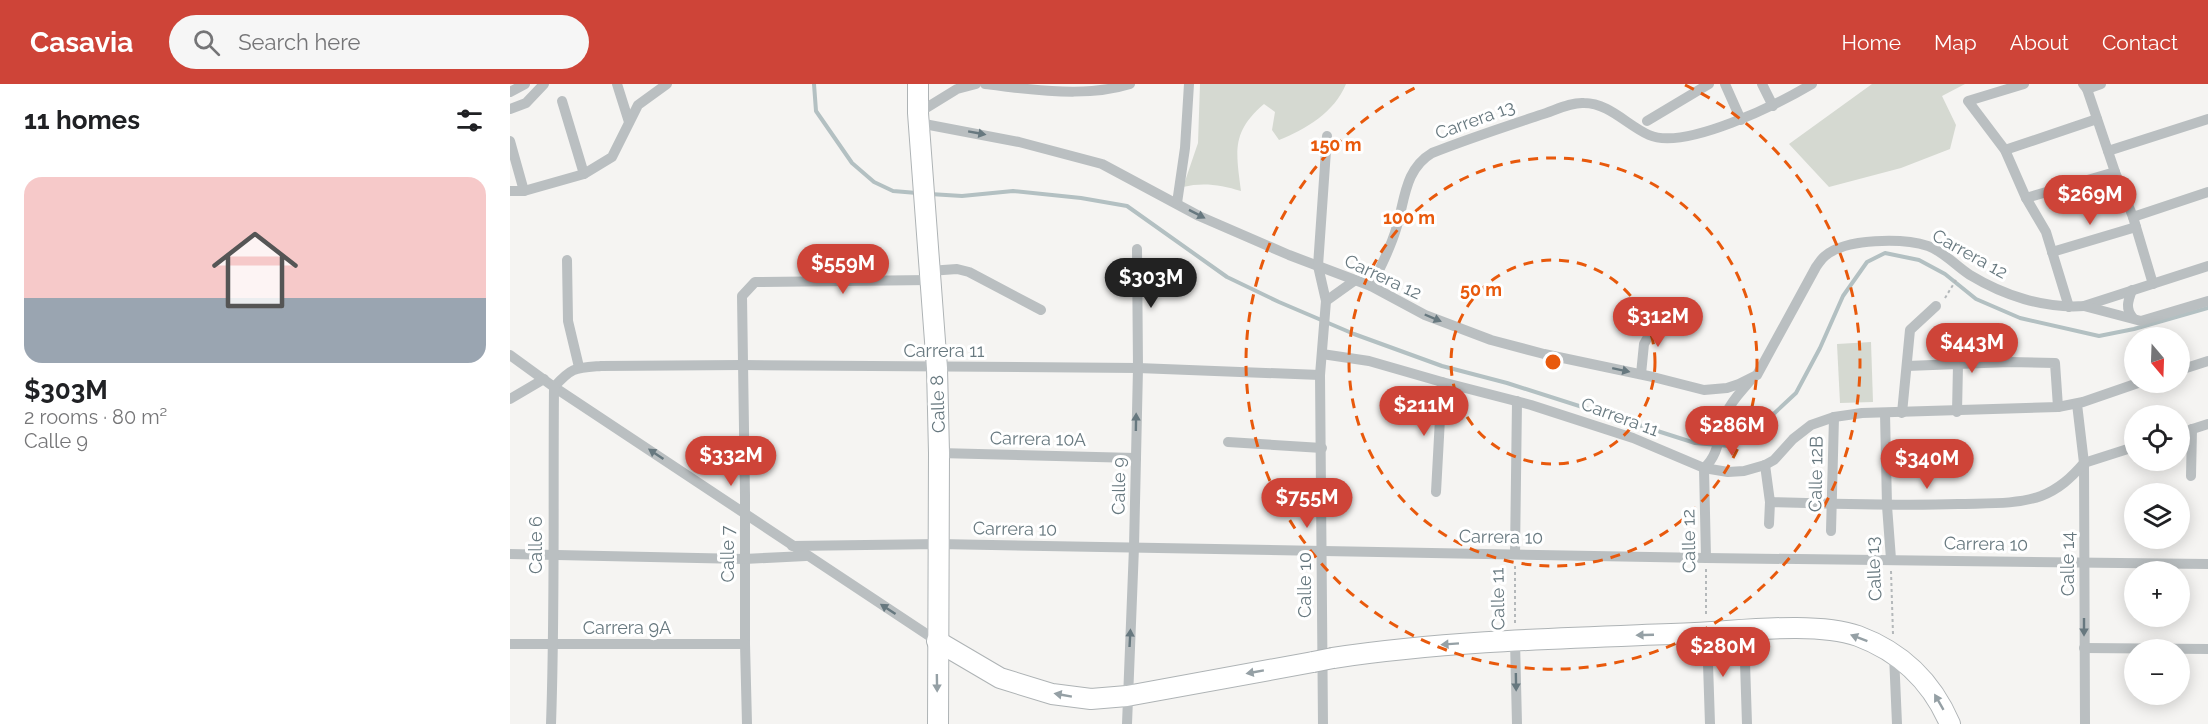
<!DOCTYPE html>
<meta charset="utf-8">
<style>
body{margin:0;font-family:Raleway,sans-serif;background:#f6f6f6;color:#202124;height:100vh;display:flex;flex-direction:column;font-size:22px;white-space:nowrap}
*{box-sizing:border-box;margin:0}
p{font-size:20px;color:#757577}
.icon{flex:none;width:33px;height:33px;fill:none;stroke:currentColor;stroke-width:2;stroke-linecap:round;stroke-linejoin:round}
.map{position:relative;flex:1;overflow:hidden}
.sheet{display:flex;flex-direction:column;background:#fff;width:510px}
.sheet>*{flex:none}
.needle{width:39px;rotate:161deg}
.buttons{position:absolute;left:1614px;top:243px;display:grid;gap:12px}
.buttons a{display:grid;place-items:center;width:66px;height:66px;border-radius:50%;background:#fff;box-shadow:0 3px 15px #0003;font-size:30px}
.price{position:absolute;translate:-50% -51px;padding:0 14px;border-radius:21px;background:#ce4438;color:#fff;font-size:20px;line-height:39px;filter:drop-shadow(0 2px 3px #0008)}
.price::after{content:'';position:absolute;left:50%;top:36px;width:18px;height:14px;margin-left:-9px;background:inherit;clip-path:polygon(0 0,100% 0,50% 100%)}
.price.on{background:#222;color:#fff}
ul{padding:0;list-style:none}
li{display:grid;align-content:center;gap:12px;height:318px;padding:0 24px}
li span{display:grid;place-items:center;height:186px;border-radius:18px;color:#555}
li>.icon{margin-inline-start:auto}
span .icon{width:108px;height:108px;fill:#fffc;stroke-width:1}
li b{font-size:26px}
h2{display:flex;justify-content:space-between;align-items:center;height:72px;padding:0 24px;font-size:26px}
header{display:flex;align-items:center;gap:36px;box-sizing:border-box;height:84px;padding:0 30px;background:#ce4438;color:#fff}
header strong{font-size:28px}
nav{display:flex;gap:33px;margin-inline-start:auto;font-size:21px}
.search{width:420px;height:54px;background:#f6f6f6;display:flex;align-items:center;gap:15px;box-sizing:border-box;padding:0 21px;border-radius:33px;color:#757577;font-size:22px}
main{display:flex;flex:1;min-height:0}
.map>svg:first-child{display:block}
.green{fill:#d5d9d1}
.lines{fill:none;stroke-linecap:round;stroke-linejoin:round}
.stream{stroke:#b3c0c2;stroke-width:4}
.major-casing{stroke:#aeb3b5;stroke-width:22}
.path{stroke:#b4b8ba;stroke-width:2;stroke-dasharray:3 3;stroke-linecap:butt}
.minor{stroke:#babfc1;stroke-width:10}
.major{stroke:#fff;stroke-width:20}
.major-bridge-casing{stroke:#aeb3b5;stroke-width:22;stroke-linecap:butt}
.minor-bridge{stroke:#babfc1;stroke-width:10}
.major-bridge{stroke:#fff;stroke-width:20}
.oneway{fill:#67787f}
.oneway2{fill:#95a0a5}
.ring{fill:none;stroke:#e8590c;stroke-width:3;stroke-dasharray:10 8}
.labels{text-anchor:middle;stroke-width:6;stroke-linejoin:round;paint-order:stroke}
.street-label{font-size:18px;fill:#67787f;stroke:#fff}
.centre{fill:#e8590c;stroke:#fff;stroke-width:3}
.ring-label{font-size:18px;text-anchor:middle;font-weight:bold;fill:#e8590c;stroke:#fff;stroke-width:6;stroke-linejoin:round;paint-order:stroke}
</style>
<header>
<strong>Casavia</strong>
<div class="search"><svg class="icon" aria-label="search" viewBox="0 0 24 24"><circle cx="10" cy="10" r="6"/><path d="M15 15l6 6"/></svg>Search here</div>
<nav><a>Home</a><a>Map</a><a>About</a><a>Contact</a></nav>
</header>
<main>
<section class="sheet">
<h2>11 homes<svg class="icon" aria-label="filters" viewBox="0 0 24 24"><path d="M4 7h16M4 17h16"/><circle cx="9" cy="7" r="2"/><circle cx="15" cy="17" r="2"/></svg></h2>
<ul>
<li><span style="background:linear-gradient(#f6c9c9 65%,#9aa5b1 0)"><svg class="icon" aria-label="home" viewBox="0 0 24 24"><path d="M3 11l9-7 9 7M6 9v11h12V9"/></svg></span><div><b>$303M</b><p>2 rooms · 80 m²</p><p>Calle 9</p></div></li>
</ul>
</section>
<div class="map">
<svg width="1698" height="640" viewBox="0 0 1698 640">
<rect width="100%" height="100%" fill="#f5f4f2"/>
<!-- green -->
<g class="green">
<path d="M690 0H836C824 29 796 45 769 56L762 46 765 28 754 20C721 48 726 68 731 107 711 101 693 98 673 103L688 59Z"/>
<polygon points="1362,0 1455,0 1432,12 1446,41 1440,65 1391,84 1319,103 1279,60"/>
<polygon points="1361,258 1363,318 1330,319 1327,260"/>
</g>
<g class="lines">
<!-- stream -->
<g class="stream">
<polyline points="304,0 306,27 342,79 364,98 383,107 407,109"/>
<polyline points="420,110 452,112 503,107 571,114 617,122 717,193 769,218 844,250 932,282 997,299 1185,359 1220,362 1256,337 1286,309 1310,264 1333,212 1357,178 1375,169 1409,176 1435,190 1466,215 1510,234 1589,252 1624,245 1698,224"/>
</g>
<defs>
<g id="major">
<polyline points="408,0 408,29 427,284 429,369 428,640"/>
<polyline points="427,557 490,594 542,610 581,615 617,612 803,578"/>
<path d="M823 574C943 556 1064 554 1185 549 1231 547 1306 537 1348 552 1391 568 1422 598 1440 640"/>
</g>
</defs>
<!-- major casing -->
<use href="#major" class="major-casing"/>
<!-- path -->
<g class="path">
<polyline points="1435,214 1446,196"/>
<polyline points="1005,482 1005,539"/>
<polyline points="1196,485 1196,531"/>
<polyline points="1381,487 1383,550"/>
</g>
<!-- minor -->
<g class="minor">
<polyline points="107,0 119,38"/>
<path d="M475 0C486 1 497 3 508 4 544 8 585 11 620 0"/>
<polyline points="1215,0 1231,36"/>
<polyline points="1252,0 1263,22"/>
<polyline points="1514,0 1458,17 1495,66 1516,114 1536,148 1559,223"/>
<polyline points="1573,0 1577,5 1605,88 1623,133 1643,200"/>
<polyline points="1577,5 1591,0"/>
<polyline points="0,8 15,0"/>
<polyline points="52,17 74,90"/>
<polyline points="0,25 16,19 34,0"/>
<polyline points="408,29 447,5 466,0"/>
<polyline points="1137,37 1199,0"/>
<path d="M409 39 509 58 592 80 689 132 779 171 861 202 915 231 981 256 1034 270 1143 293 1194 306 1217 304 1229 300 1247 291 1306 183C1309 179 1311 175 1315 172 1336 154 1393 154 1418 162 1433 167 1446 182 1460 191 1493 211 1534 225 1574 222L1698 182"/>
<polyline points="0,57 14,107"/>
<polyline points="1495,66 1587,35"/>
<polyline points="1598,67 1698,35"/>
<polyline points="0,107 14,107 74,90 102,73 128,21 157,0"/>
<polyline points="1516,114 1605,88"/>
<polyline points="667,119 675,64 679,0"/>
<polyline points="1623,133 1698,108"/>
<polyline points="1542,168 1626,143"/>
<polyline points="57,176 58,237 69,283"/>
<polyline points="419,187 447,185 459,188 531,226"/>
<path d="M861 202C871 183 881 163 887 142 895 115 895 85 922 69 957 55 994 43 1030 31 1044 27 1060 18 1074 19 1099 19 1118 42 1139 51 1175 67 1270 19 1302 0"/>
<path d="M1622 206C1618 217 1615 225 1623 234"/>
<polyline points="816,217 808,182 817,52"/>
<polyline points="1574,222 1631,237 1698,217"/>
<polyline points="812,270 859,277 932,298 1021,321 1123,354 1194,384 1218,388 1234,387 1255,381 1264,376 1283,355 1301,341 1324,333 1352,329 1548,323 1573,318 1631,298"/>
<polyline points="0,271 44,303 427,557"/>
<polyline points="1397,282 1499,278 1545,279 1548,323"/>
<polyline points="1670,286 1698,277"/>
<polyline points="1131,290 1134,260 1138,253 1166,239"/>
<polyline points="0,315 34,295"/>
<polyline points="1567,320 1574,379 1575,640"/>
<polyline points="1447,328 1448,281 1456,250"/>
<polyline points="1375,329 1377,422 1381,475"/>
<polyline points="1392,329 1400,246 1426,222"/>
<polyline points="1670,349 1698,340"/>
<polyline points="718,358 812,364"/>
<polyline points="429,369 626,374"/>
<polyline points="1574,379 1624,363"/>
<polyline points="1255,381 1260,418 1259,440"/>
<polyline points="1681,392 1682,345"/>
<polyline points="926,408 932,298"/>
<polyline points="235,412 232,212 245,198 420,196"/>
<path d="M1260 418C1323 420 1385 422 1448 420 1475 419 1506 421 1531 412 1549 405 1561 394 1574 379"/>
<polyline points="235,441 235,560 237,640"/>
<polyline points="1321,447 1324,333"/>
<polyline points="282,462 429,460 1196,474 1698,480"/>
<polyline points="0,470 234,475 296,472"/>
<polyline points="1005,470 1007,317"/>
<path d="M1196 474 1194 384C1211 369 1208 347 1217 328 1222 316 1232 307 1240 297"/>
<polyline points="1234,547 1237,640"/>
<polyline points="1197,549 1200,640"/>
<polyline points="1005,557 1007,640"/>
<polyline points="0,560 235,560"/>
<polyline points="1574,564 1698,565"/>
<polyline points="1384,571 1387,640"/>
<path d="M41 640C45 528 43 415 44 303 62 283 65 284 91 282L232 281 628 284 810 291"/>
<polyline points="617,640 624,463 628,284 627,165"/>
<polyline points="813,640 810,291 816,217 844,197"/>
</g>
<!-- major -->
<use href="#major" class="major"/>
<defs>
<polyline id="major-bridge" points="803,578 823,574"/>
</defs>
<!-- major-bridge casing -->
<use href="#major-bridge" class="major-bridge-casing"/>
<!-- minor-bridge -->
<polyline class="minor-bridge" points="235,412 235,441"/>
<!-- major-bridge -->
<use href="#major-bridge" class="major-bridge"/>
</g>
<!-- one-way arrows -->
<defs><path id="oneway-solid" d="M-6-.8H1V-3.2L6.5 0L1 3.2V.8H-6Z" transform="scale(1.5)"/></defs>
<g class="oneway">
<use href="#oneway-solid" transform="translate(467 49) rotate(10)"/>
<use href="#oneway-solid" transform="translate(687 130) rotate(27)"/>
<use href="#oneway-solid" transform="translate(923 234) rotate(23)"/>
<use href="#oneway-solid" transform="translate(1111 286) rotate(12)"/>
<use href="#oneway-solid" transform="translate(626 338) rotate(-89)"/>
<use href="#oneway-solid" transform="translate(146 370) rotate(-146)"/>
<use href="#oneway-solid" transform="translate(378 525) rotate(-147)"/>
<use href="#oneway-solid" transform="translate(1574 543) rotate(90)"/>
<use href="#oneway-solid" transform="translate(620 554) rotate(-87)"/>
<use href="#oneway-solid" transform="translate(1006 598) rotate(89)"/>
</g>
<g class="oneway2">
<use href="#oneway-solid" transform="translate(1135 551) rotate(178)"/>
<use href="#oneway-solid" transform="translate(1349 554) rotate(-159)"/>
<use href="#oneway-solid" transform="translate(940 560) rotate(176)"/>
<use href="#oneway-solid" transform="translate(745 588) rotate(170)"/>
<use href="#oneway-solid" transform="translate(427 599) rotate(89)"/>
<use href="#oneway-solid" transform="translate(553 611) rotate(-170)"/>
<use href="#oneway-solid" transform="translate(1429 618) rotate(-120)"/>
</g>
<!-- distance rings -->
<g class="ring">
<circle cx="1043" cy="278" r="102"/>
<circle cx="1043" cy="278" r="204"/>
<path d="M1175 1A307 307 0 1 1 911 1"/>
</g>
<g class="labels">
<!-- street labels -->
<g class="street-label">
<text transform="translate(965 36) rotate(-20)" y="6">Carrera 13</text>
<text transform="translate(1460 170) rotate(29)" y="6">Carrera 12</text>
<text transform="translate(873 193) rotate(25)" y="6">Carrera 12</text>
<text x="434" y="273">Carrera 11</text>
<text transform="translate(428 320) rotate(-92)" y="6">Calle 8</text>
<text transform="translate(1110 333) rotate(20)" y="6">Carrera 11</text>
<text transform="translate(528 355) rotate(1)" y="6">Carrera 10A</text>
<text transform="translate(1306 390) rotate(-89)" y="6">Calle 12B</text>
<text transform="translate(609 402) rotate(-89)" y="6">Calle 9</text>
<text transform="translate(505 445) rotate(1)" y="6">Carrera 10</text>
<text transform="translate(991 453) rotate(1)" y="6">Carrera 10</text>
<text transform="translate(1179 457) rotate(-91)" y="6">Calle 12</text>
<text transform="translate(1476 460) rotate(1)" y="6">Carrera 10</text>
<text transform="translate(26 461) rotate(-90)" y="6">Calle 6</text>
<text transform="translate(218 470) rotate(-90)" y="6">Calle 7</text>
<text transform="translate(1558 480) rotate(-90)" y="6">Calle 14</text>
<text transform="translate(1364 485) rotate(-93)" y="6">Calle 13</text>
<text transform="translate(795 501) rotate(-90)" y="6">Calle 10</text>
<text transform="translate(988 515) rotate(-91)" y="6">Calle 11</text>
<text x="117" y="550">Carrera 9A</text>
</g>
</g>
<circle cx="1043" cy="278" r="9" class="centre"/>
<g class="ring-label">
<text x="826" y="67">150 m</text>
<text x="899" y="140">100 m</text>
<text x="971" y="212">50 m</text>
</g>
</svg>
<div class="buttons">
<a><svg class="needle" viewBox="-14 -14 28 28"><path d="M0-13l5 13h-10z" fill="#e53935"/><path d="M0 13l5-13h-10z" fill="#757577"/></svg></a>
<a><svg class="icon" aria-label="locate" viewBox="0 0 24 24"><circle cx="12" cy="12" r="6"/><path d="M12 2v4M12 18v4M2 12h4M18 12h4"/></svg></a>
<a><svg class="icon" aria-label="layers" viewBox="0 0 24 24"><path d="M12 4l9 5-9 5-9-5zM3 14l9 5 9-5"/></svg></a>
<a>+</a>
<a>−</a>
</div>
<b class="price" style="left:1580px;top:142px">$269M</b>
<b class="price" style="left:333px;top:211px">$559M</b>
<b class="price on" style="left:641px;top:225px">$303M</b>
<b class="price" style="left:1148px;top:264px">$312M</b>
<b class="price" style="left:1462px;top:290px">$443M</b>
<b class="price" style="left:914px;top:353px">$211M</b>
<b class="price" style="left:1222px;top:373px">$286M</b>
<b class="price" style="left:221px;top:403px">$332M</b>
<b class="price" style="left:1417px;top:406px">$340M</b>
<b class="price" style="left:797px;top:445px">$755M</b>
<b class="price" style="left:1213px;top:594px">$280M</b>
</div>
</main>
